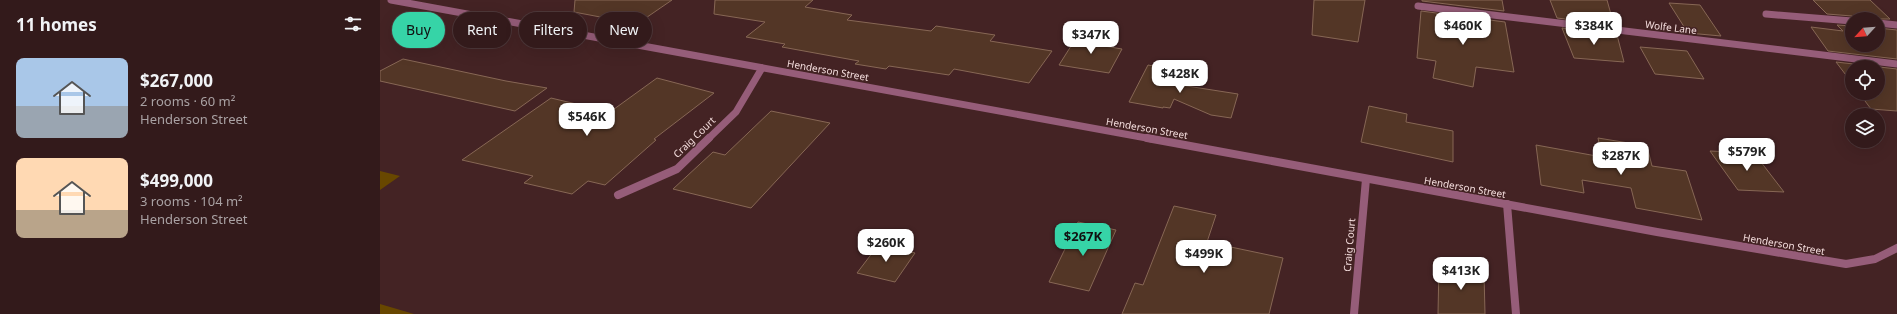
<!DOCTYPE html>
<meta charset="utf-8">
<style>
body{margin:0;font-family:"Noto Sans",sans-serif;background:#3e2728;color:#f1f3f6;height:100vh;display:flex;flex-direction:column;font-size:15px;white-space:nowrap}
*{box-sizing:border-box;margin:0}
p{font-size:13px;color:#a9a1a3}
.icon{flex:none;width:22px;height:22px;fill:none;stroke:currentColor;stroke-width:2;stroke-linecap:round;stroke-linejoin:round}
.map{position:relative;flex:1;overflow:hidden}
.drawer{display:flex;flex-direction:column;background:#331a1b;width:380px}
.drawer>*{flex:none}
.banner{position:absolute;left:12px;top:12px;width:380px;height:36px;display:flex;gap:8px}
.needle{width:26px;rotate:244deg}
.controls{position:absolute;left:1465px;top:12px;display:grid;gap:8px}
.controls a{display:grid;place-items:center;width:40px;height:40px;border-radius:50%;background:#331a1b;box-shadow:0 4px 16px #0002,0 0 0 1px #4e383a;font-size:20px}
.price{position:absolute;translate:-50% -34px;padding:0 9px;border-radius:8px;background:#fff;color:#222;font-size:13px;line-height:26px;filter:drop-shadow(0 1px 2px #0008)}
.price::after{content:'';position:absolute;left:50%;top:24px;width:12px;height:9px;margin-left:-6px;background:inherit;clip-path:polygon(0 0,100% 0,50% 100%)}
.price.on{background:#36d4a7;color:#111}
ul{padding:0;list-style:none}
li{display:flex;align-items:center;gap:12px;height:100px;padding:0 16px}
li span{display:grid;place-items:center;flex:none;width:112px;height:80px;border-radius:8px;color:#555}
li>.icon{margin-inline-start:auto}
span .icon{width:48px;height:48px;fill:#fffc;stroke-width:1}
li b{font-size:17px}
h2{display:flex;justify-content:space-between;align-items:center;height:48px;padding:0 16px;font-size:17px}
.tag{padding:0 14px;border-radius:18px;background:#331a1b;box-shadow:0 4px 16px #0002,0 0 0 1px #4e383a;font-size:14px;line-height:36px}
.tag.on{background:#36d4a7;color:#111}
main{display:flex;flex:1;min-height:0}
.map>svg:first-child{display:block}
.green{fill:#684700}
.building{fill:#533626;stroke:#876755}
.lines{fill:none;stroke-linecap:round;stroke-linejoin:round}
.street-far1{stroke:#965d79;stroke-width:7}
.street{stroke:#965d79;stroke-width:8}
.labels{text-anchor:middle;stroke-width:3;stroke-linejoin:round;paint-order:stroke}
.street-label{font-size:10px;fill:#f4dddd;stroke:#442324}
</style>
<main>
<section class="drawer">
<h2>11 homes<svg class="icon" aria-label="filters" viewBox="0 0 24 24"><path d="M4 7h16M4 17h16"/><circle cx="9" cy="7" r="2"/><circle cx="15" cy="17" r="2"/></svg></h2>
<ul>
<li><span style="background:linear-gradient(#a9c7e8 60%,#9aa5b1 0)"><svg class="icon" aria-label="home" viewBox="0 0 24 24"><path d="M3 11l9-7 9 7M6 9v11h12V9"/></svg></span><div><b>$267,000</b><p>2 rooms · 60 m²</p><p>Henderson Street</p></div></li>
<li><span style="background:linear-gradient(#ffd9b3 65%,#b9a48a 0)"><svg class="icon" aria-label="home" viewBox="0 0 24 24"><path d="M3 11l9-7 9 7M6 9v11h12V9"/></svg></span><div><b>$499,000</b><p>3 rooms · 104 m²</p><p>Henderson Street</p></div></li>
</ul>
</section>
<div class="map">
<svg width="1517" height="314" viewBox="0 0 1517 314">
<rect width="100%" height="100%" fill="#442324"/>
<!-- green -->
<g class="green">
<polygon points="0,171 20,176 0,190"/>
<polygon points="0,304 34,314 0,314"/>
</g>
<!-- building -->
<g class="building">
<polygon points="195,0 292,0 257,24 194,12"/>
<polygon points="335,0 433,0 425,7 472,15 467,20 551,31 556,26 615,35 610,41 672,51 649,83 574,69 569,75 509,66 506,69 475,64 479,61 402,47 405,44 366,37 385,22 334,14"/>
<polygon points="934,0 985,0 978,42 932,35"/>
<polygon points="1042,0 1122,0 1124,11 1042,1"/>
<polygon points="1170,0 1227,0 1234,25 1177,18"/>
<polygon points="1433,0 1490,0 1510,19 1477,19 1472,16 1447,14"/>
<polygon points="1289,3 1320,5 1341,36 1308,33"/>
<polygon points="1041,11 1125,22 1134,72 1096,67 1093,87 1053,78 1056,61 1037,58"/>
<polygon points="1457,25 1472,26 1472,45 1498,45 1498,28 1517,30 1517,59 1448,51 1431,27 1463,31"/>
<polygon points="1182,28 1237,35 1244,62 1194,58"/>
<polygon points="698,35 722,38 718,45 742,49 729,73 679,65"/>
<polygon points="1260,47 1307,51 1324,79 1275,74"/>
<polygon points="23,59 126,81 167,88 135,111 0,81 0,71"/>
<polygon points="1456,62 1517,69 1517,111 1491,109 1479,93 1498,93 1498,67 1472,67 1472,83"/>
<polygon points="768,65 800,71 794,84 858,94 851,118 831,115 794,99 790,108 783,107 783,108 749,102"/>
<polygon points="277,78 334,93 274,139 276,140 225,185 208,181 192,194 144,183 153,176 82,160 171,98 230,112"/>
<polygon points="989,106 1027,114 1026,122 1073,131 1073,162 981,142"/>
<polygon points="391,111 450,123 371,208 293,189 333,152 345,155"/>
<polygon points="1218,138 1267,146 1272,166 1306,171 1322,220 1256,208 1251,188 1202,180 1204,193 1161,185 1156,145 1222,157"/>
<polygon points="1330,151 1374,153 1404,192 1358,190"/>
<polygon points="794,206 836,215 827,242 903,258 889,314 742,314 755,283 763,285"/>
<polygon points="698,222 736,230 709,291 669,282"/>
<polygon points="499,244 535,253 515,282 477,273"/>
<polygon points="1059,264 1104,273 1105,314 1058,314"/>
</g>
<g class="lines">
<!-- street-far1 -->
<g class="street-far1">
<polyline points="11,0 772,139"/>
<polyline points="1038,6 1517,64"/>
<polyline points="1386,14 1472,21"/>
<polyline points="1498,23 1517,25"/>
<polyline points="328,139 356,112 382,68"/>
</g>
<!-- street -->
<g class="street">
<polyline points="767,138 1277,232 1466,264 1495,259 1517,248"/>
<polyline points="238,195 297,169 329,138"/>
<polyline points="1127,204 1136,314"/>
<polyline points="974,314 986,179"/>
</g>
</g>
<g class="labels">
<!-- street labels -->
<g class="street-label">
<text transform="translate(1291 27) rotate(7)" y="4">Wolfe Lane</text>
<text transform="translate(448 70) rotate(10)" y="4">Henderson Street</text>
<text transform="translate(767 128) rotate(10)" y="4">Henderson Street</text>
<text transform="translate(314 137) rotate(-44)" y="4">Craig Court</text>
<text transform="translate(1085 187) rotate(10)" y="4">Henderson Street</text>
<text transform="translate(1404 244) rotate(10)" y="4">Henderson Street</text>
<text transform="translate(969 245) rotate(-85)" y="4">Craig Court</text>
</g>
</g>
</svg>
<div class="controls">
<a><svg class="needle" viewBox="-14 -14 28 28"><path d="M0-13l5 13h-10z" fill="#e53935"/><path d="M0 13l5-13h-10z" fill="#a9a1a3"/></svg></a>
<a><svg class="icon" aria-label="locate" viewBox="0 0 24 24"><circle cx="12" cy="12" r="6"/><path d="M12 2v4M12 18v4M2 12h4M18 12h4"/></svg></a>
<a><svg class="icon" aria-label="layers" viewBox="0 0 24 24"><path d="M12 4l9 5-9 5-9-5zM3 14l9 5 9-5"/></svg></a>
</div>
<b class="price" style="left:1083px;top:46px">$460K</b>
<b class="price" style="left:1214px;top:46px">$384K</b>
<b class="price" style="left:711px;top:55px">$347K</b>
<b class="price" style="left:800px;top:94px">$428K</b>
<b class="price" style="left:207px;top:137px">$546K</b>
<b class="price" style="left:1367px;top:172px">$579K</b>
<b class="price" style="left:1241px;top:176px">$287K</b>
<b class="price on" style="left:703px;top:257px">$267K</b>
<b class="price" style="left:506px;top:263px">$260K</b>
<b class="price" style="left:824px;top:274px">$499K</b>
<b class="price" style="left:1081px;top:291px">$413K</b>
<div class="banner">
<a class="tag on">Buy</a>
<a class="tag">Rent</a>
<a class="tag">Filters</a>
<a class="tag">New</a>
</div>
</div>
</main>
